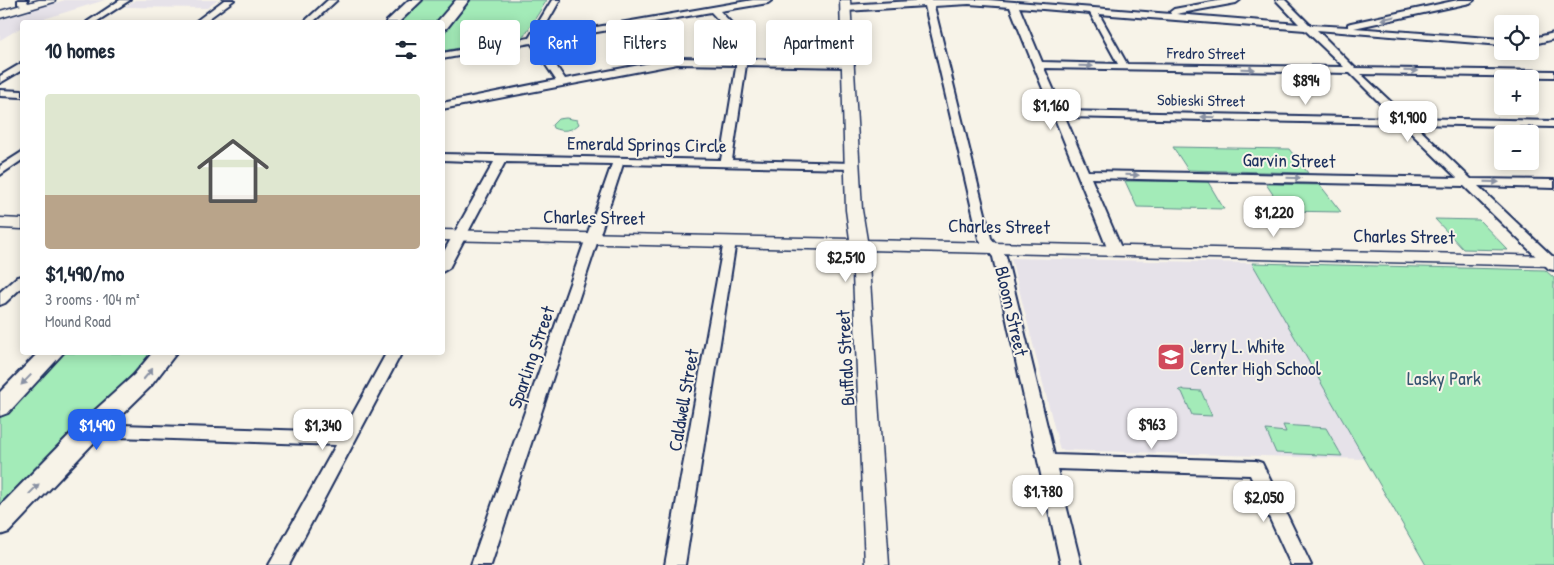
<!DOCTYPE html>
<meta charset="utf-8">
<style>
body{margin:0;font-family:"Patrick Hand",sans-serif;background:#f2f2f3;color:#1f2937;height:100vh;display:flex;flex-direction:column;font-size:19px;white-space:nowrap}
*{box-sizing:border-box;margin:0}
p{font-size:16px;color:#747a83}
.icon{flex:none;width:28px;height:28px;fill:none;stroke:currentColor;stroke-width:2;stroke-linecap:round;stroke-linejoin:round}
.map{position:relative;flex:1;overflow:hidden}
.sheet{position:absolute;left:20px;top:20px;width:425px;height:335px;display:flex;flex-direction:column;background:#fff;border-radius:5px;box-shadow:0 2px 12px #0003}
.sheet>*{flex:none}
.banner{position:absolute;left:460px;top:20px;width:475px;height:45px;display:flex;gap:10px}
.fabs{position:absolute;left:1494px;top:15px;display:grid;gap:10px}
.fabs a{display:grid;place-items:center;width:45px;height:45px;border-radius:5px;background:#fff;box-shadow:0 2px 12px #0003;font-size:25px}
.price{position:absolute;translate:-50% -42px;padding:0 11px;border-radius:10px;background:#fff;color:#222;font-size:16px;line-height:32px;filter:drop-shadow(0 1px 2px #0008)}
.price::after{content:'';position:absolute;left:50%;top:30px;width:15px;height:11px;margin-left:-8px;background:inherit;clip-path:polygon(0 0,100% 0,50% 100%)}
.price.selected{background:#2563eb;color:#fff}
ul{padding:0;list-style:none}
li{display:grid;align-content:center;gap:10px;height:265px;padding:0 25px}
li+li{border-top:1px solid #e0e1e3}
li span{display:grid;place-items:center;height:155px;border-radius:5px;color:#555}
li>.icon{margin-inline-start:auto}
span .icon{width:90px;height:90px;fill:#fffc;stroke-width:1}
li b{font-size:21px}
h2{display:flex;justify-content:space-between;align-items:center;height:60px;padding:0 25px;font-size:21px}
.tag{padding:0 18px;border-radius:5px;background:#fff;box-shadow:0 2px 12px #0003;font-size:18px;line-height:45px}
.tag.selected{background:#2563eb;color:#fff}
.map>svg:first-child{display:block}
.built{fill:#e6e2e9}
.green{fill:#a3ebb8;stroke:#5f8d8b}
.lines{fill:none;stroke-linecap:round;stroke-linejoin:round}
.minor-casing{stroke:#1b2f5e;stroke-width:4}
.tertiary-casing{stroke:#1b2f5e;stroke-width:3}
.secondary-casing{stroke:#1b2f5e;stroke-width:4}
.minor{fill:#f7f3e8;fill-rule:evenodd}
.tertiary{fill:#f7f3e8;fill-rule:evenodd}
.secondary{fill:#f7f3e8;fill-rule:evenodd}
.oneway{fill:#8991a3}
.labels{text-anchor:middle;stroke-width:4;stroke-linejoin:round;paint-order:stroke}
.far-street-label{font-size:16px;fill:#1b2f5e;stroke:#f7f3e8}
.street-label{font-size:19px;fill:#1b2f5e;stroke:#f7f3e8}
.poi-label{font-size:19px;fill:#1b2f5e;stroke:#f7f3e8;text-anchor:start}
.park-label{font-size:19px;fill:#365570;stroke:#f7f3e8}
</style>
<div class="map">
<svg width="1554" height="565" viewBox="0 0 1554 565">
<rect width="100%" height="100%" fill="#f7f3e8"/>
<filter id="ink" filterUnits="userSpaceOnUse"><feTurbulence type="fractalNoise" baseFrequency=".02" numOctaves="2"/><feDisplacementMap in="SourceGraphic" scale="10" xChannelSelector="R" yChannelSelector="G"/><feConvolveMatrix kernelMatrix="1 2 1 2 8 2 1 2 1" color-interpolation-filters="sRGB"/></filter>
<g filter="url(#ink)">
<!-- built -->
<g class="built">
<polygon points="65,0 105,0 34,22 22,22 22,27 0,40 0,20"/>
<polygon points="135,0 218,0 207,8 125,7"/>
<polygon points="1011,258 1252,263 1365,459 1060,450"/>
</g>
<!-- green -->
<g class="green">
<polygon points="420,0 454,0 437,22 397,22"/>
<polygon points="471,0 547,0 524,36 443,51 443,35"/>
<path d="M566 118 577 120 579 124C572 131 562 132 553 128L552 125 558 119Z"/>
<polygon points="1173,147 1289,149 1308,173 1188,170"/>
<polygon points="1125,181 1208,182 1224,209 1137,207"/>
<polygon points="1266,184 1320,185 1341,212 1284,211"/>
<polygon points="1435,219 1479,220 1508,250 1463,249"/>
<polygon points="1252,263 1545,270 1554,278 1554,565 1426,565"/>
<polygon points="59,353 151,353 115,393 0,510 0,414"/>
<polygon points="1182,389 1185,390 1201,391 1212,416 1192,415 1182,392 1179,390"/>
<polygon points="1283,425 1326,428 1342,456 1276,453 1266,430 1286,432"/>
</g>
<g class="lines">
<defs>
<g id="minor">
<polygon points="18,0 28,0 27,2 34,6 30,9 18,4"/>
<polygon points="120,0 130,0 96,22 87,22"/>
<polygon points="224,0 234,0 204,22 195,22"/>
<polygon points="328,0 337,0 313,22 304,22"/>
<path d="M552 0H560L539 37 753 0H772L768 3 720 11 748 41 746 59 849 61 854 64 849 67 746 65 732 160 852 163 858 166 852 169 623 164 491 565H471L612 164 505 162 449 268 442 272V255L494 162 442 160V154L721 160 736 68V65L677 64 442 109V103L556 80 531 43 442 59V53L529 38ZM711 12 738 41 737 59 677 58 565 79 540 42Z"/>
<path d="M929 0H989L1171 14 1170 12 1174 9 1223 0H1240L1236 3 1176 14 1299 24 1276 0H1285L1310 25 1348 27V24L1351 23 1458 0H1474L1470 3 1354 28 1502 39V45L1317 30 1355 68 1554 71V77L1361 74 1408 118 1554 121V127L1414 124 1471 179 1554 180V188L1478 186 1554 258V270L1549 269 1464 186 1091 178 1122 250 1115 254 1108 250 1010 7 969 4 934 6 991 238 1006 256 1054 455 1256 461 1262 463 1311 565H1291L1250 475 1057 469 1081 565H1061L993 257 979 239 925 6 846 11 842 8 846 5ZM1019 7 1090 13 1118 64 1042 62ZM1099 14 1305 30 1344 67 1127 64ZM1044 68 1350 73 1395 118 1063 111ZM1065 117 1402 124 1457 178 1088 171Z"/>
<polygon points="1554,33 1554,39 1530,45 1530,39"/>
<polygon points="22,63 22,70 0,83 0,76"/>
<polygon points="0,90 22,91 22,97 0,96"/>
<polygon points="22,152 22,160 0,175 0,166"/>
<polygon points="730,237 736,241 685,565 665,565 724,241"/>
<polygon points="22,276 22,287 5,303 0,305 0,292 17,277"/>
<polygon points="387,352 402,352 289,565 269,565 336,445 90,436 84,435 82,430 84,425 90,424 343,432"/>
</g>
<g id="tertiary">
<polygon points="39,0 55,0 54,2 0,18 0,11"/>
<polygon points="840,0 850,0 862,210 867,240 1554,256 1554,266 868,250 889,565 865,565 852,250 442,240 442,230 850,239 846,210"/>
<polygon points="0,218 22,219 22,229 0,228"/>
</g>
<g id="secondary">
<polygon points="409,0 422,0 399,22 386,22"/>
<polygon points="456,0 469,0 447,28 442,29 442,22 437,22"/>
<polygon points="39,352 64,352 8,413 0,416 0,392"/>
<polygon points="153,352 177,352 150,387 99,437 9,532 0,535 0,506 81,423 134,375"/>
</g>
</defs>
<!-- minor casing -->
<use href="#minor" class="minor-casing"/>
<!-- tertiary casing -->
<use href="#tertiary" class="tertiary-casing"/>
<!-- secondary casing -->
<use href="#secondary" class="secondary-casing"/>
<!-- minor -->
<use href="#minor" class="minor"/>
<!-- tertiary -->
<use href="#tertiary" class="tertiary"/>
<!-- secondary -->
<use href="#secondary" class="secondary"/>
</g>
<!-- one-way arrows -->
<defs><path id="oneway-solid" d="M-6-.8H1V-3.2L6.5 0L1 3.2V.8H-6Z" transform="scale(1.25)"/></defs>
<g class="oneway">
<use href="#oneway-solid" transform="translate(1388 18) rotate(168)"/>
<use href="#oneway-solid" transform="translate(1086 66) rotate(1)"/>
<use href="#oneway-solid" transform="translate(1248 69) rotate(1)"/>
<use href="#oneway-solid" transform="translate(1411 71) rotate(1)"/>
<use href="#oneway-solid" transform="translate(1208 117) rotate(-179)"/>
<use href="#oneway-solid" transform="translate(1132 175) rotate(1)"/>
<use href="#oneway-solid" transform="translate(1294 178) rotate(1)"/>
<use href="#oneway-solid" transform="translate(1492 182) rotate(1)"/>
<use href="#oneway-solid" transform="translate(148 374) rotate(-50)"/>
<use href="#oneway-solid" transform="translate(26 380) rotate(134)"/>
<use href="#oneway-solid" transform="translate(34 489) rotate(-46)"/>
</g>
</g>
<!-- icons -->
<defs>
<symbol id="school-square" viewBox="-11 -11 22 22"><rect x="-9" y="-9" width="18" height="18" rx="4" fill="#d1495b" stroke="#f7f3e8"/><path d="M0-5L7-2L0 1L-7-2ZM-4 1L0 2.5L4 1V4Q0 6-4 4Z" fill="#fff"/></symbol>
</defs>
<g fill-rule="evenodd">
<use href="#school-square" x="1155" y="341" width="32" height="32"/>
</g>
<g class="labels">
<!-- far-street labels -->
<g class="far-street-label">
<text transform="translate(1206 53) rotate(1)" y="6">Fredro Street</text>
<text transform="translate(1201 100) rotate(1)" y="6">Sobieski Street</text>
</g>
<!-- street labels -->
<g class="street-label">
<text transform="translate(647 144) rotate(1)" y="7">Emerald Springs Circle</text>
<text transform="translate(1289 160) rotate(1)" y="7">Garvin Street</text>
<text transform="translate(594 217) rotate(1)" y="7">Charles Street</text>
<text transform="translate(999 226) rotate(1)" y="7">Charles Street</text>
<text transform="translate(1404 236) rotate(1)" y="7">Charles Street</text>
<text transform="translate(1012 311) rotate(77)" y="7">Bloom Street</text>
<text transform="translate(531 357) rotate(-71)" y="7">Sparling Street</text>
<text transform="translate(845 358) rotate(-93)" y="7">Buffalo Street</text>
<text transform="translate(683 400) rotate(-80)" y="7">Caldwell Street</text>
</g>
<!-- poi labels -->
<g class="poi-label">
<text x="1190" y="353">Jerry L. White<tspan x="1190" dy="22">Center High School</tspan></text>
</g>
<!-- park labels -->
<g class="park-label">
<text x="1444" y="385">Lasky Park</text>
</g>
</g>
</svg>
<div class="fabs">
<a><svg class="icon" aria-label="locate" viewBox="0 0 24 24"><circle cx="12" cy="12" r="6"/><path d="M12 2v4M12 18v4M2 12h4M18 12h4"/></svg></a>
<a>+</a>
<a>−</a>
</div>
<b class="price" style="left:1306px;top:106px">$894</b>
<b class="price" style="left:1051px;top:131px">$1,160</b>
<b class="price" style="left:1408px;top:143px">$1,900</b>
<b class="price" style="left:1274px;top:238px">$1,220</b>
<b class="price" style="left:846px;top:283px">$2,510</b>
<b class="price" style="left:1152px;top:450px">$963</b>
<b class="price selected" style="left:97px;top:451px">$1,490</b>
<b class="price" style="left:323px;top:451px">$1,340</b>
<b class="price" style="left:1043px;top:517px">$1,780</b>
<b class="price" style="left:1264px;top:523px">$2,050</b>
<div class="banner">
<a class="tag">Buy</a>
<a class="tag selected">Rent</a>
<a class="tag">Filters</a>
<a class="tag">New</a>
<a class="tag">Apartment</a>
</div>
<section class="sheet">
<h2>10 homes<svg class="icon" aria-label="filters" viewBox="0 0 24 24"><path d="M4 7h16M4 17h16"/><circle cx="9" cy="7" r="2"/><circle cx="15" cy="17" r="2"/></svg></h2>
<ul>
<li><span style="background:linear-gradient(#dfe7d0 65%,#b9a48a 0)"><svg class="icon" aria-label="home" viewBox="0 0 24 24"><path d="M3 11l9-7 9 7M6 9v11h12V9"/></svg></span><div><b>$1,490/mo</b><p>3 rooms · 104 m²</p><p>Mound Road</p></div></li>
</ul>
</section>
</div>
